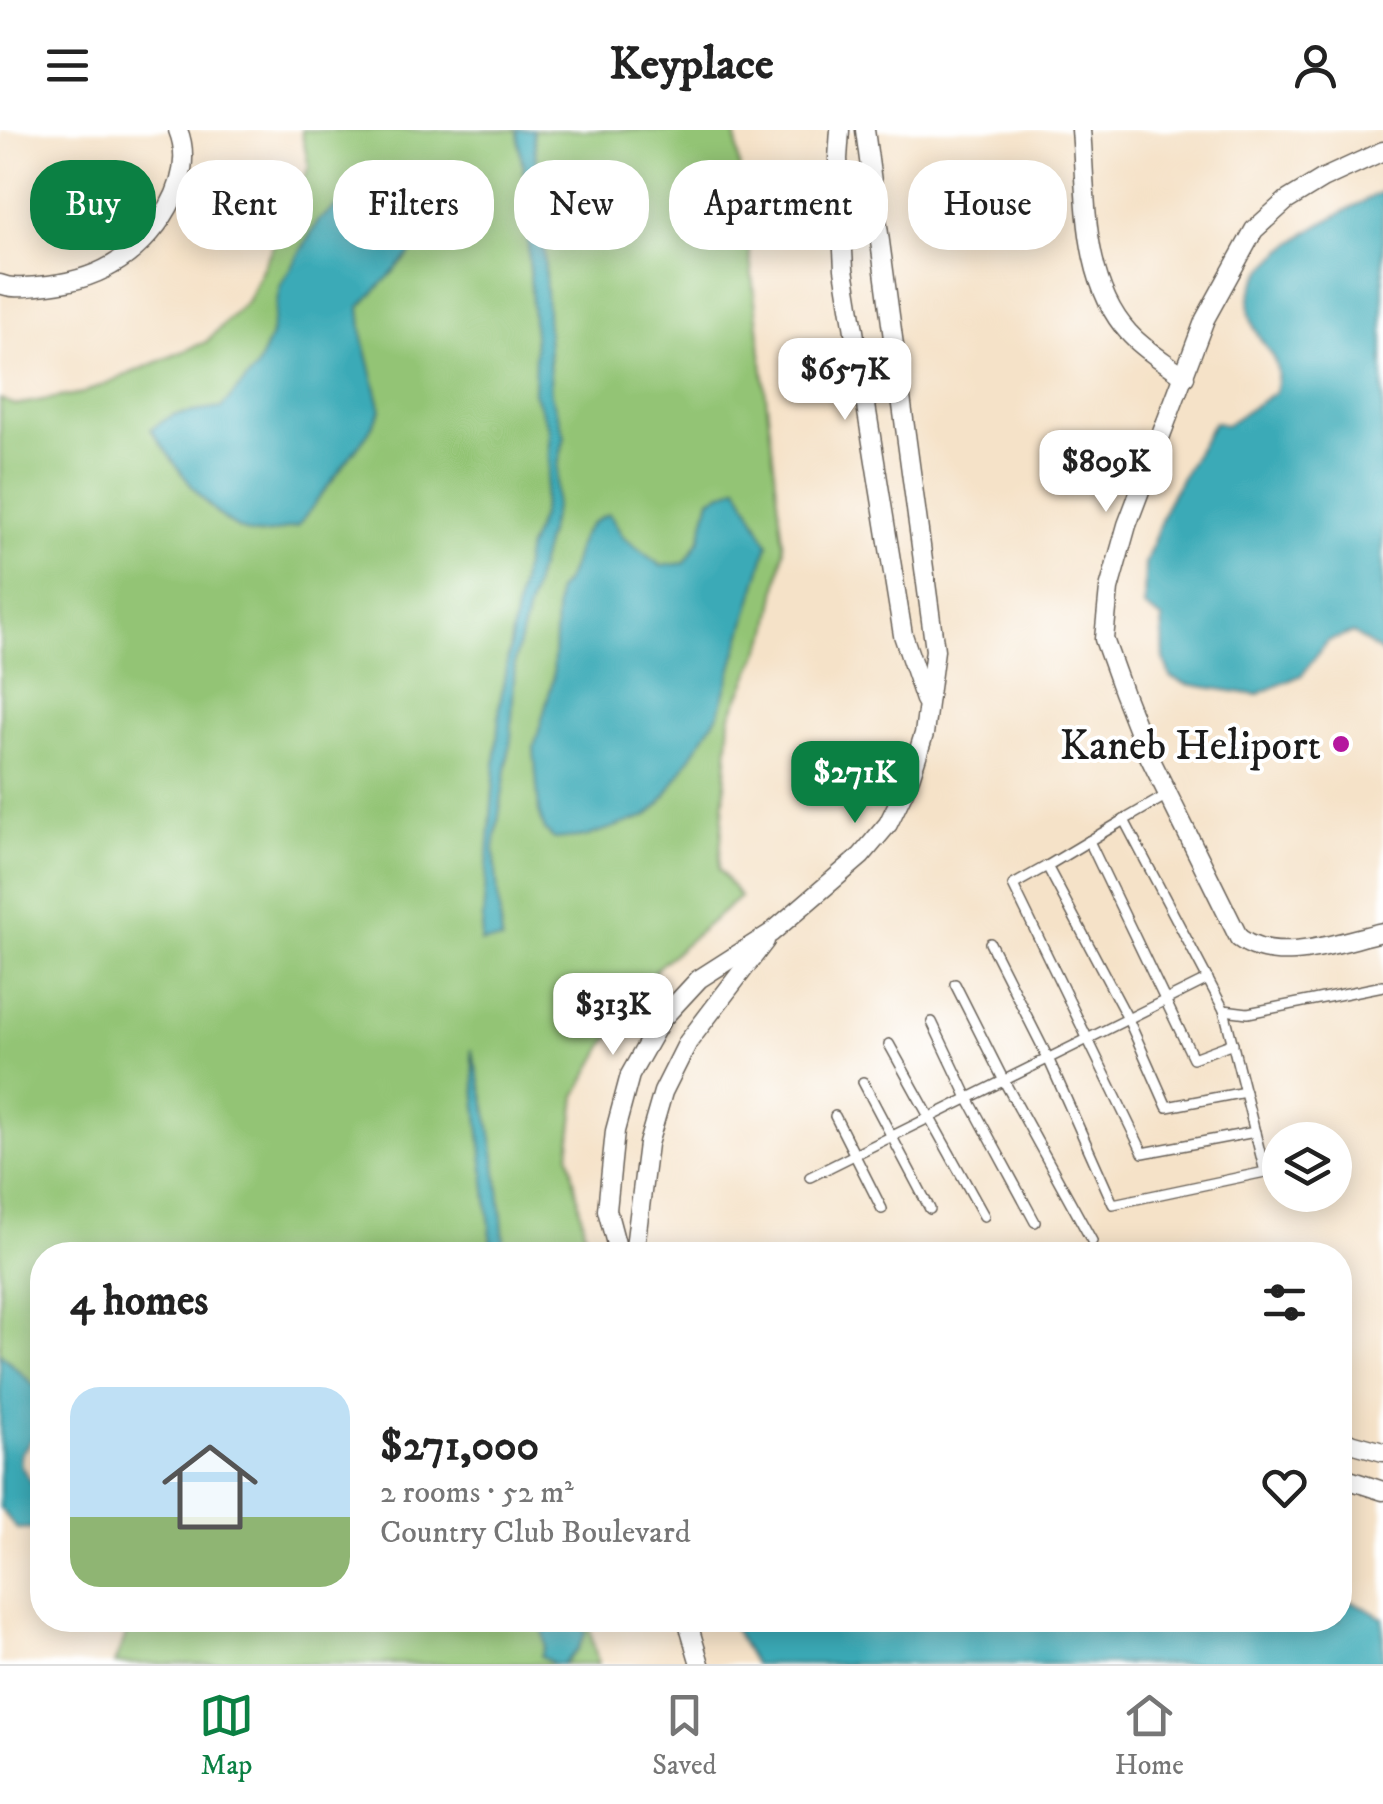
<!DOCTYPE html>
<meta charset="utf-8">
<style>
body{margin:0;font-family:"IM FELL DW Pica",serif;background:#f6f6f6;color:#222;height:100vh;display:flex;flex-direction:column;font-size:38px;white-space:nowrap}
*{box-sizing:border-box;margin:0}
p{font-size:32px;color:#767676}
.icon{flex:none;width:55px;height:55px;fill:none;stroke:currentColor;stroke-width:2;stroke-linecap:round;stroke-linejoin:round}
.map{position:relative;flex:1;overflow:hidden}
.details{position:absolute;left:30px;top:1112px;width:1322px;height:390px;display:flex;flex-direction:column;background:#fff;border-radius:40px;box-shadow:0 5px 25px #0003}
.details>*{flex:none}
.banner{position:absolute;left:30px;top:30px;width:1325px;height:90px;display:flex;gap:20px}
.fabs{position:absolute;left:1262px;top:992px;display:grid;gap:20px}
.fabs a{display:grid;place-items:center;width:90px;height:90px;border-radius:50%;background:#fff;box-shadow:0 5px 25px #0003;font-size:50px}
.price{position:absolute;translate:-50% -85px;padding:0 22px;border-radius:20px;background:#fff;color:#222;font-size:32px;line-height:65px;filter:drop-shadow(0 2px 5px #0008)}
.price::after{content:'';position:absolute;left:50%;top:60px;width:30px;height:22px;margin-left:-15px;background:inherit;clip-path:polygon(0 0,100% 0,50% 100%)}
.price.current{background:#0b8043;color:#fff}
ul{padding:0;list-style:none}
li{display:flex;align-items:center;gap:30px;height:250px;padding:0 40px}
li+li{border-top:2px solid #e0e0e0}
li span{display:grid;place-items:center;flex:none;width:280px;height:200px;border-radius:30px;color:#555}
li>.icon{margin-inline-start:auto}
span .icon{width:120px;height:120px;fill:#fffc;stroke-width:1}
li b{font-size:42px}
h2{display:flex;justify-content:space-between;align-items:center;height:120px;padding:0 40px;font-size:42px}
.chip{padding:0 35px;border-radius:40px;background:#fff;box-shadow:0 5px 25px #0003;font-size:35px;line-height:90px}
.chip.current{background:#0b8043;color:#fff}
header{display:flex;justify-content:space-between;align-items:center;height:130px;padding:0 40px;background:#fff;font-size:45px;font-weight:800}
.dock{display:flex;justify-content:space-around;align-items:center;height:140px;border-top:2px solid #e0e0e0;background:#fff;font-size:28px;color:#767676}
.dock a{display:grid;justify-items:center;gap:5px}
.dock .current{color:#0b8043}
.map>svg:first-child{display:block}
.green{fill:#93c474;stroke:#587048;stroke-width:2.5}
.water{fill:#3aaab7;stroke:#2b636a;stroke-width:2.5}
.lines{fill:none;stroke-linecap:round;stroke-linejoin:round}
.service-casing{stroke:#686158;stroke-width:12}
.minor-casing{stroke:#686158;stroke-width:21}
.service{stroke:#fff;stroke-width:9}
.minor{stroke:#fff;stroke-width:18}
.poi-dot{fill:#b5179e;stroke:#fff;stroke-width:4}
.labels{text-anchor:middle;stroke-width:8;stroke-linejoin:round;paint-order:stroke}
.poi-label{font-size:42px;fill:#1c1c1c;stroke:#fff;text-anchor:end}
</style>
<header><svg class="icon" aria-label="menu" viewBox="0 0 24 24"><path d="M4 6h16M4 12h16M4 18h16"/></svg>Keyplace<svg class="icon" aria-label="person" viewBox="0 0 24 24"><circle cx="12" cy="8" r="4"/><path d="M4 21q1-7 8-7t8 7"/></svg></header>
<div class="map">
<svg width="1383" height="1534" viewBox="0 0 1383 1534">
<rect width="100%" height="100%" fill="#fff"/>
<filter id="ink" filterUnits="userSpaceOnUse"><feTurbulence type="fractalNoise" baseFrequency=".01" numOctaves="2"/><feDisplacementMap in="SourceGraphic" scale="20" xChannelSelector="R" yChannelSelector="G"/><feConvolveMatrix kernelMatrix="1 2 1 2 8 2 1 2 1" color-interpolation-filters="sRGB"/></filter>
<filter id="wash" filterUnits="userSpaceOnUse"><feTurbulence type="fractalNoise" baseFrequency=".0048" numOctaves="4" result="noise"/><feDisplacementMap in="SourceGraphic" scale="40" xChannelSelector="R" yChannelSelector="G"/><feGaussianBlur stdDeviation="2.25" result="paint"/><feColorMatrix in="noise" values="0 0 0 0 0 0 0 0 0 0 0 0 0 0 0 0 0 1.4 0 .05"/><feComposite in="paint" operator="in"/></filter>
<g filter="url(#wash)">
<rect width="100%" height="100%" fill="#f5e2c8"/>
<!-- green -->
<g class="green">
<polygon points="301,0 735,0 784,420 769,501 730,587 719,739 740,767 658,837 606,913 576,966 569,1024 589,1125 42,1125 42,1319 0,1277 0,269 15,275 83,263 206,212 248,170 309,37"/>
<polygon points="132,1490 583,1490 589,1496 598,1534 114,1534"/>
</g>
<!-- water -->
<g class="water">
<polygon points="517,0 533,0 539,58 537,86 544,120 551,265 565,306 558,335 555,376 515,529 511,608 494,718 502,811 481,812 500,573 526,423 541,386 549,337 549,299 534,263 535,221 523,39"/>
<path d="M1383 61V524L1353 503 1328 511 1302 545 1256 565 1186 554 1170 547 1164 529 1162 489 1144 477 1145 434 1168 371 1214 292 1226 295 1275 262C1285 226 1262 221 1252 192 1230 132 1340 84 1383 61Z"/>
<path d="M344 70C391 73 395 75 417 117L360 177 363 208 381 280 368 303 298 396C283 399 265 407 250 403 211 392 173 331 151 299L173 285 221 278 256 239 270 208 280 156 319 90Z"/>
<path d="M738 356 768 414 719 583 661 673 647 686 588 706 554 709 545 700 539 682 534 618 553 550 557 461C585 435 565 400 609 384L624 408 661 436 685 433 700 409 710 369Z"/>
<path d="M471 919C492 987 500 1055 505 1125H489L491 1107Z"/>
<polygon points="0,1223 42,1263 42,1294 21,1324 21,1336 42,1368 41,1398 17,1399 0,1378"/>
<polygon points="1340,1469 1356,1473 1383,1488 1383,1534 754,1534 729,1490 1340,1490"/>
<polygon points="541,1490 573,1490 586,1502 577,1520 563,1534 555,1534 541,1526 545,1515"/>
</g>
</g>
<g filter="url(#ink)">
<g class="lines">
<defs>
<g id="service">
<polyline points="1167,665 1124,690 1224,880 1248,883 1383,856"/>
<polyline points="1124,690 1047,736 1128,889 1167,977 1245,962"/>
<polyline points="1089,711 1193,928 1233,913"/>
<polyline points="1047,736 1013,755 1143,1023 1255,1002"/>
<polyline points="990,813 1048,928 1113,1074 1265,1042 1224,880"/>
<polyline points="955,854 1004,951 1092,1111"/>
<polyline points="932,892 968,968 1035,1092"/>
<polyline points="889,914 984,1086"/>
<polyline points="863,952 930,1079"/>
<polyline points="835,986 882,1079"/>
<polyline points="810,1047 1208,849"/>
</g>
<g id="minor">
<polyline points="840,0 838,29 844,139 903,505 925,570"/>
<path d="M1081 0C1087 66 1081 151 1129 203 1144 220 1167 233 1185 247"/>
<path d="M1383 21 1322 49 1286 71 1254 100 1205 189 1127 395 1109 459 1104 509 1123 562 1145 618 1239 808C1278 837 1340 811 1383 802"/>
<path d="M0 154C12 159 25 157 38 156 63 154 90 148 112 135 155 111 198 49 178 0"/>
<polyline points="619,1125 607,1080 615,1001 630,945 661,890 699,849 771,803 861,726 888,694 909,651 924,604 935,520 865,0"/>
<polyline points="634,1125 648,1014 663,962 688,912 765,811"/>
<polyline points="1340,1310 1383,1322"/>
<polyline points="1340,1347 1383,1361"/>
<polyline points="687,1490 700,1534"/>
</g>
</defs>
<!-- service casing -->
<use href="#service" class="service-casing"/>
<!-- minor casing -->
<use href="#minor" class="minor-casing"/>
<!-- service -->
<use href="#service" class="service"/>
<!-- minor -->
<use href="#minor" class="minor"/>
</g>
</g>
<!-- markers -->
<circle class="poi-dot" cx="1341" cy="614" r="10"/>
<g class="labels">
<!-- poi labels -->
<g class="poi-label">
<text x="1321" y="629">Kaneb Heliport</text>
</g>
</g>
</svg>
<div class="fabs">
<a><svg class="icon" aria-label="layers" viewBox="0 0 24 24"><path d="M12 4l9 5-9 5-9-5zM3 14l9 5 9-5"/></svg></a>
</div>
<b class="price" style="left:845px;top:293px">$657K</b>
<b class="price" style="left:1106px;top:385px">$809K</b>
<b class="price current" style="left:855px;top:696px">$271K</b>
<b class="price" style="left:613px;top:928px">$313K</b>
<div class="banner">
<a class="chip current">Buy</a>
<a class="chip">Rent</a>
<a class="chip">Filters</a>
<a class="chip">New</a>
<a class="chip">Apartment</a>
<a class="chip">House</a>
</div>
<section class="details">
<h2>4 homes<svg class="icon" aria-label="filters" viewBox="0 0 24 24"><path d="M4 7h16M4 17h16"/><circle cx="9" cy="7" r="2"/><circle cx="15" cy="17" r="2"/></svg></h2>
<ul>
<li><span style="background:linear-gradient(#bfe0f5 65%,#8fb573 0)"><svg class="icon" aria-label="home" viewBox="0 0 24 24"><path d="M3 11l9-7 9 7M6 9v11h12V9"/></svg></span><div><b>$271,000</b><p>2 rooms · 52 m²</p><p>Country Club Boulevard</p></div><svg class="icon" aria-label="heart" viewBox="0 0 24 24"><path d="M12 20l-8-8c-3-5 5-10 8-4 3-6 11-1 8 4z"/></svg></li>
</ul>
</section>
</div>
<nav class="dock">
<a class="current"><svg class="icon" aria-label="map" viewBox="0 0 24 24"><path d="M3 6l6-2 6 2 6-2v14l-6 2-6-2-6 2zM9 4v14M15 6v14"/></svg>Map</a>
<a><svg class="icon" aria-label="saved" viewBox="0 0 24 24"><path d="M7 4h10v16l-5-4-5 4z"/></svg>Saved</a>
<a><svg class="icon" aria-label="home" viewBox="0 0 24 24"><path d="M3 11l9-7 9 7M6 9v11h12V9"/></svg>Home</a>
</nav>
